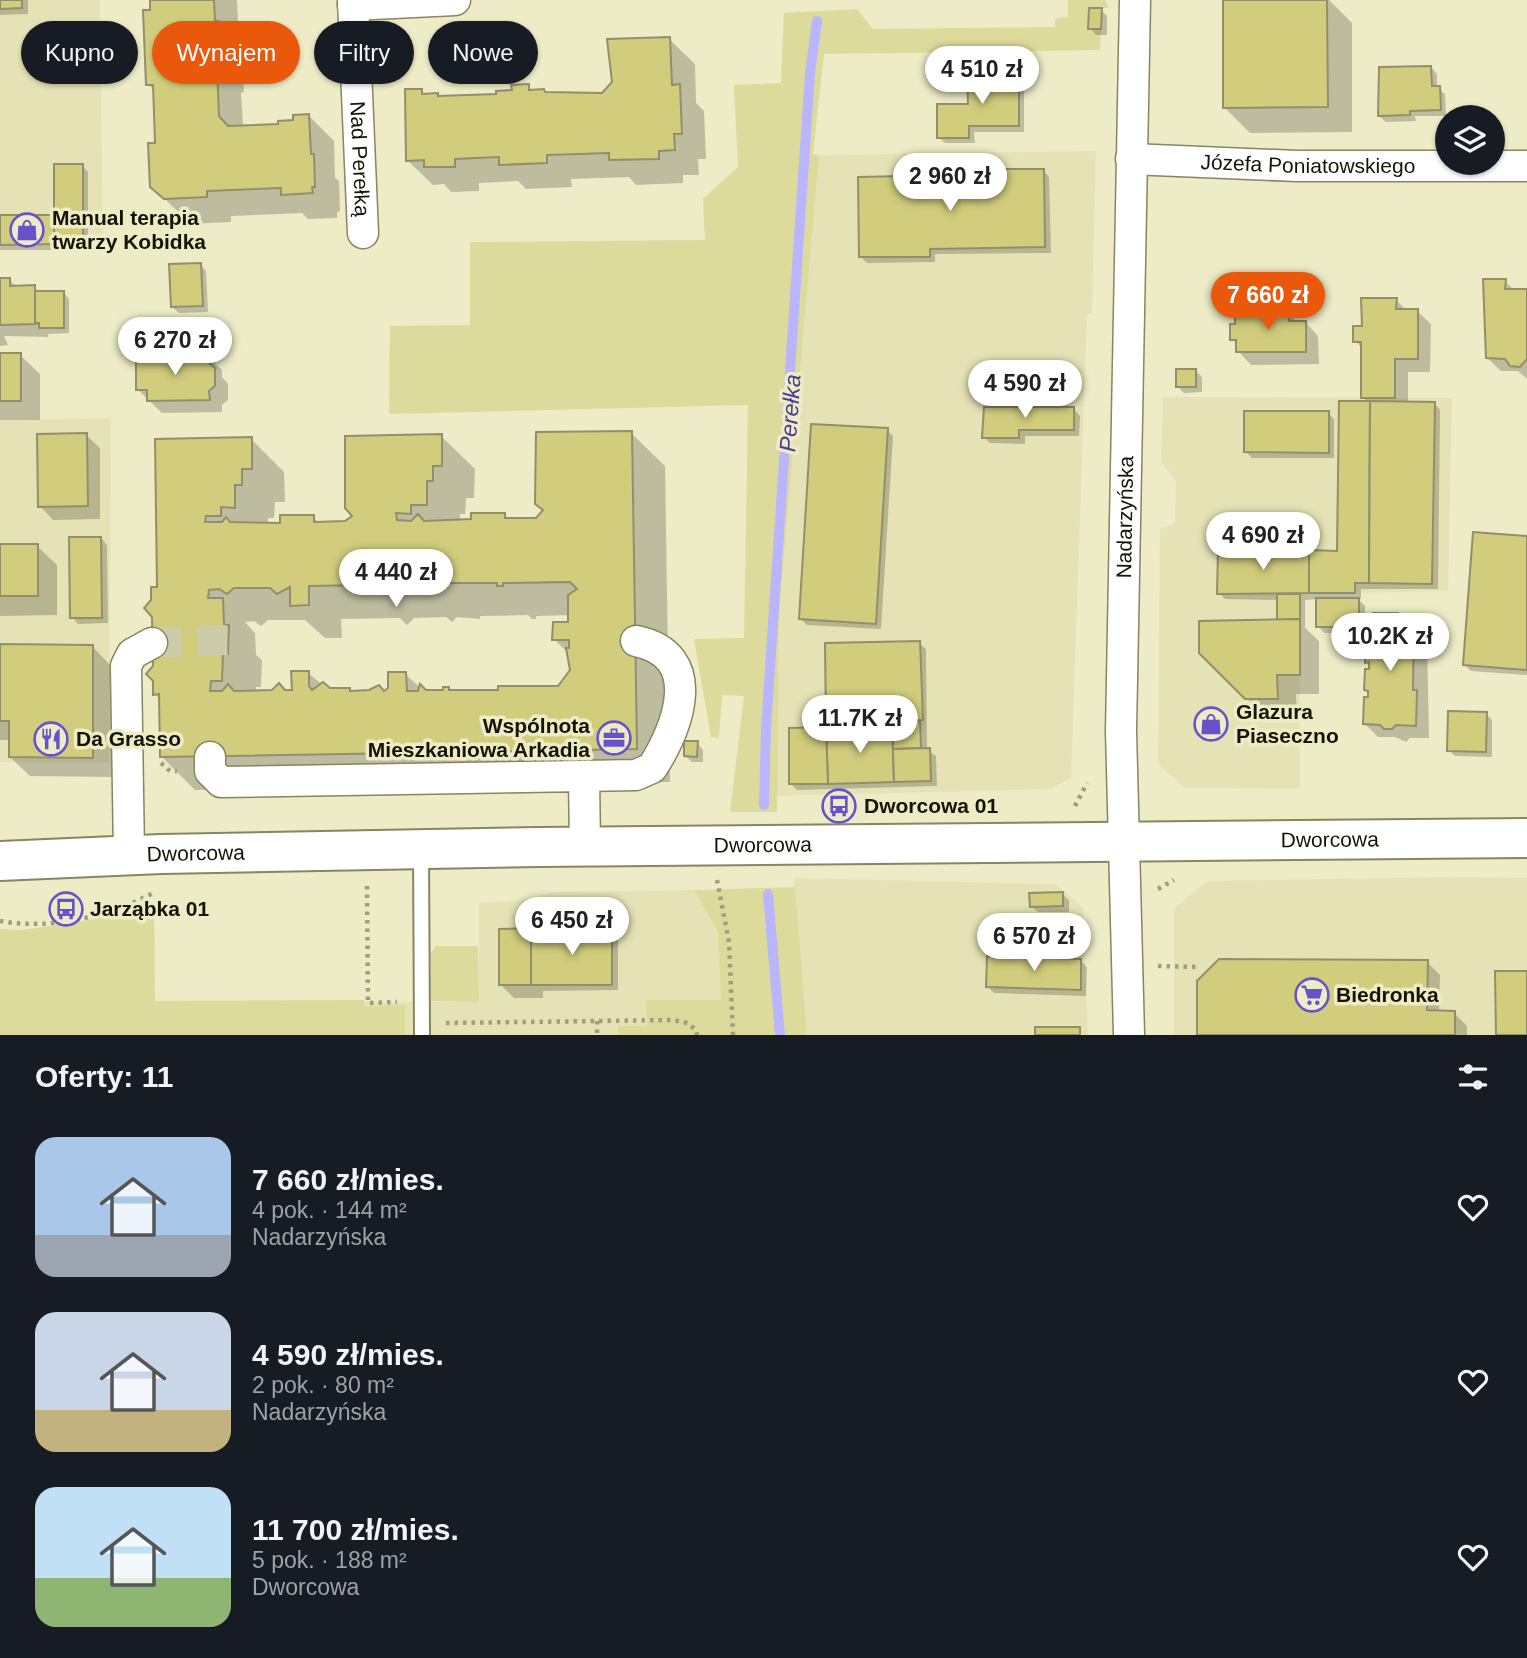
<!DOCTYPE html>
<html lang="pl">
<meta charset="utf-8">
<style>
body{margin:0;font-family:Arial,sans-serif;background:#242831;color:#f1f3f6;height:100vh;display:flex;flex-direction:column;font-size:26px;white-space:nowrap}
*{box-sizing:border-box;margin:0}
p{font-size:23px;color:#9ea1a6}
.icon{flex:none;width:38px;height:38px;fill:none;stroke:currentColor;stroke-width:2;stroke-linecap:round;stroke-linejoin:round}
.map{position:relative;height:1035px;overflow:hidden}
.panel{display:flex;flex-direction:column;background:#171b24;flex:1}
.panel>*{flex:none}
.hud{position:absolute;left:21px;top:21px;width:700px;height:63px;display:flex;gap:14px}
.fabs{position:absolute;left:1435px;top:105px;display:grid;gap:14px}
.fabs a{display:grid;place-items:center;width:70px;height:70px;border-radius:50%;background:#171b24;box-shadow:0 2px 5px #0004;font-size:35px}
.price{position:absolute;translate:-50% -60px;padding:0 16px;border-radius:24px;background:#fff;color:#222;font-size:23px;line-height:46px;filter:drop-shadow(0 2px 4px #0008)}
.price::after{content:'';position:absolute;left:50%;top:42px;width:21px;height:16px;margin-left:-10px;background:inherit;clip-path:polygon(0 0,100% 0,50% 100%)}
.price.current{background:#ea580c;color:#fff}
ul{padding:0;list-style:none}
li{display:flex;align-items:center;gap:21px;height:175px;padding:0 35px}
li span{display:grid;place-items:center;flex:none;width:196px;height:140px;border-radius:21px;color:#555}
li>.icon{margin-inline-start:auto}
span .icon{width:84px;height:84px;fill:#fffc;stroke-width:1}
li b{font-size:30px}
h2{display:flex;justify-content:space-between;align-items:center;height:84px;padding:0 35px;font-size:30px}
.pill{padding:0 24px;border-radius:32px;background:#171b24;box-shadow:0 2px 5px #0004;font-size:24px;line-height:63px}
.pill.current{background:#ea580c;color:#fff}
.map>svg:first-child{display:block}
.built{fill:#e5e3b5}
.green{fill:#dddb9c}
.shadow{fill:#0003;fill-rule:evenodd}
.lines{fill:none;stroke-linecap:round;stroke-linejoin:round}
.stream{stroke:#b9b6fe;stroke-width:10}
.building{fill:#d1cd7d;stroke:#918f6c;stroke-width:2;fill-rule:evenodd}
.street-tunnel{stroke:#cdcca9;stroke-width:30;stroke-dasharray:30 15;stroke-linecap:butt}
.lane-casing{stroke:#878562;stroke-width:18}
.street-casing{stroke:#878562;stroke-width:33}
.secondary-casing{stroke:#878562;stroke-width:42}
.path{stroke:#9f9e81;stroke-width:4.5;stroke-dasharray:3.5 5;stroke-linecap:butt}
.lane{stroke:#fff;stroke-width:14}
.street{stroke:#fff;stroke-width:30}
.secondary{stroke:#fff;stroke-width:38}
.labels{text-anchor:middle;stroke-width:7;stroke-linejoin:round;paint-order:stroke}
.street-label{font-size:21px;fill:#151407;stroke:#edecc6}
.poi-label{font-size:21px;font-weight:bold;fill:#151407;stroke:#edecc6;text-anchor:start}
.water-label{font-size:23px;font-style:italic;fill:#493e90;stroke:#edecc6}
</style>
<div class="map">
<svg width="1527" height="1035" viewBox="0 0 1527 1035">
<rect width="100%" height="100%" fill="#edecc6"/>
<!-- built -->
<g class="built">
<polygon points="0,0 100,0 103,244 0,245"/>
<polygon points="1096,151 1092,314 1087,314 1071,778 1051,789 777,796 779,613 819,155"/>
<polygon points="1163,397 1452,398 1448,591 1300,594 1300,789 1185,788 1158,764 1160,529 1175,523 1176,481 1161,462"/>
<polygon points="111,418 109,762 0,762 0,420"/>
<polygon points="1455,877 1527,878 1527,1035 1174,1035 1174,908 1208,881"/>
<polygon points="794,878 1056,884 1083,908 1088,1035 807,1035"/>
<polygon points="694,890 718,932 721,1001 646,1001 647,1035 154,1035 155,1001 479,1002 479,903 523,900 555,892"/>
</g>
<!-- green -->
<g class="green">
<polygon points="1068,0 1105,0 1109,8 1089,8 1088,29 1101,29 1100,50 824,54 813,154 819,155 779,613 777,812 730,812 744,696 722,695 719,738 711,737 694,639 744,638 748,405 389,414 390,326 470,325 470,242 705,240 703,199 738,167 734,85 781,83 784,13 857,9 873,29 1055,27 1055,18 1068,17"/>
<polygon points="795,887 807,1035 618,1035 618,1026 647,1026 646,1000 721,1000 718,932 694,890"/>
<polygon points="154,910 155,1001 364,1000 364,1006 405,1005 405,1035 0,1035 0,929 23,930"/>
<polygon points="436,946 478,946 479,1002 431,1001 431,953"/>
</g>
<!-- shadow -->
<g class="shadow">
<polygon points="0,0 28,0 28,14 0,15"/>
<polygon points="151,0 237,0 239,44 248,62 249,78 243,78 244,92 241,93 243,127 280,126 309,116 334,141 335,178 339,181 340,211 337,212 337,218 308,219 302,213 231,216 231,222 190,224 152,186 157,144 155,91 148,84"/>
<polygon points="1224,0 1329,0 1352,23 1352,132 1250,133 1225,108"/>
<polygon points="1101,10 1107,16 1107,35 1096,35 1090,28"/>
<polygon points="669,39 695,64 696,103 704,111 706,159 698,159 699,175 683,175 683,183 636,185 629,177 571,179 572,187 526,189 518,181 479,183 479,191 451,192 444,184 433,185 407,160 421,90 426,95 440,98 498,96 528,86 533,91 544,91 547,94 602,95"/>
<polygon points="1431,67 1437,74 1437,88 1445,94 1446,116 1415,116 1416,121 1386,122 1379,116"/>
<polygon points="1018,76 1024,83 1024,132 974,132 975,143 945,143 938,137 970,106"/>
<polygon points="82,165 88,172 88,250 0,250 0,217 56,216"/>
<polygon points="1043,170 1049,177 1051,253 935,254 935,262 867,263 861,257 905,178 917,173 922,178 996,177"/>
<polygon points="200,264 206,271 208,312 179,313 172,307"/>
<polygon points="0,280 9,280 17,287 34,287 40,293 63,292 69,299 69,333 48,334 48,337 4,336 8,345 0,346"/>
<polygon points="1505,281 1515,291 1527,291 1527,379 1518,371 1501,371 1487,358"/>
<polygon points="1396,300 1407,311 1417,311 1431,324 1430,372 1408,372 1408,403 1434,403 1440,410 1438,589 1361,589 1361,599 1358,599 1365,606 1365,627 1374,627 1397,615 1427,641 1429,738 1410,738 1406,742 1395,737 1378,737 1365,724 1370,694 1366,690 1370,671 1367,662 1368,633 1324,633 1318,626 1318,599 1305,600 1305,628 1319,641 1319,694 1296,694 1297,718 1267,718 1201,652 1279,621 1278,600 1225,599 1219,593 1339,553 1368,403 1363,397 1363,349 1355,341 1363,328"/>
<polygon points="1268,306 1276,313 1288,313 1297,322 1305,322 1318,336 1319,364 1251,365 1238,351 1237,345 1232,339 1256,313"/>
<polygon points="0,355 20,355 40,374 40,420 0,420"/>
<polygon points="208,357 222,370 222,377 228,384 228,400 222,405 222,412 162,413 138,390"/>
<polygon points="1195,370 1202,377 1202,392 1184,393 1177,386"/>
<polygon points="1074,409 1080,416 1079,436 1025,436 1025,444 990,443 984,437"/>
<polygon points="1328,413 1334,419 1334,458 1252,458 1246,452"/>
<polygon points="887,430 893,436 881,629 807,625 800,618"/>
<path d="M631 433 665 466 670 782 195 790 162 757 161 700 155 694 159 589 251 439 284 472 285 502H275L274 518H268V524H282L313 517 319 523H346L441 436 475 469 474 498H466L465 514H460V521L504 515 510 520H537ZM528 615 532 619H536V616L570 615V624L554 639 569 654 572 670 559 688 500 691 451 692 448 689 445 692H425L405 674 385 693 352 692 349 690H329L308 673 294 692H256V687H261L262 660 256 655 255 633 245 622 254 621 261 626 268 620H305L325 638H342L341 619 400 618 407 625 414 618 446 617 452 622 457 617 480 619V616Z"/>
<polygon points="86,435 100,448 100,519 53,520 40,506"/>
<polygon points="101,538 107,545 108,623 78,624 72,617"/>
<polygon points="1527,538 1527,675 1471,671 1464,664"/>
<polygon points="0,546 37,546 57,565 57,615 0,616"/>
<polygon points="919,643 926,649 927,750 936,756 937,786 797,790 791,784 828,729"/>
<polygon points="0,646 92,646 111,666 112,777 30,776 10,757 10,740 0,740"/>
<polygon points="1486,714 1492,720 1492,757 1455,756 1449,750"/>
<polygon points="697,743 703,750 703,762 692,762 685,756"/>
<polygon points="1062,894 1069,900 1069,912 1038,912 1031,906"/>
<polygon points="611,930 618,936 618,990 543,991 543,998 514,998 501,985"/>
<polygon points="1081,961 1087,967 1086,996 994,993 988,987"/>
<polygon points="1427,962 1440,975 1439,1012 1454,1013 1467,1026 1467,1035 1199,1035"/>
</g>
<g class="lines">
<!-- stream -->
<g class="stream">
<polyline points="764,805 766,728 810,73 817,21"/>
<polyline points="768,894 780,1035"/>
</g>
</g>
<!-- building -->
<g class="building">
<polygon points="0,0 22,0 22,8 0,9"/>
<polygon points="150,0 214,0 215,21 218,21 219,35 223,35 225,53 219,54 220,68 217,68 219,116 228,126 278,124 278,121 293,120 293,115 309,114 311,154 314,154 315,187 312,187 313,193 281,195 281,188 207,191 207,197 164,199 150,187 148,143 155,143 153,85 146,85 143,10 150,10"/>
<polygon points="1223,0 1327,0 1328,107 1223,108"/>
<polygon points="1089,8 1102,8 1101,29 1088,29"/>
<polygon points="670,37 672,85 680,84 682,134 674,134 675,150 659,151 659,159 609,160 609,153 547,155 547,163 499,165 499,157 455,159 455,167 424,167 424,160 406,161 405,89 422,89 422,94 438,93 438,96 496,94 496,91 512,90 511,85 529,84 529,90 544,89 545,92 602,93 612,82 607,39"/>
<polygon points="1431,66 1432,86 1440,86 1441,110 1410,111 1410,115 1378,116 1379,67"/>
<polygon points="1019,74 1019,126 969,126 969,138 937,138 937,104 968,104 967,75"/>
<rect x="54" y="164" width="29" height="80"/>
<polygon points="994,169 1044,169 1045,247 930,249 930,257 859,257 858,177 903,176 904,171 918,171 918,176 994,175"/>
<polygon points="0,215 54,215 54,244 0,245"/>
<polygon points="201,263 203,306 171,307 169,264"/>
<polygon points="0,278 10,278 10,286 35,285 36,324 0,325"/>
<polygon points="1483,279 1506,279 1505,289 1527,289 1527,359 1520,367 1510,366 1505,359 1486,358"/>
<polygon points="35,291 64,291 64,328 39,328 39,323 35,323"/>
<polygon points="1361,298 1397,298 1396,309 1418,309 1418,359 1395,359 1395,398 1361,398 1361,342 1353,342 1353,326 1362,326"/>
<polygon points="1255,304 1269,304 1269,311 1289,312 1289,321 1306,321 1306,352 1236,352 1236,340 1230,340 1230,324 1235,324 1235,312 1255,311"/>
<rect x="0" y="353" width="21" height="48"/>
<polygon points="209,355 209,363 215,368 215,386 209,391 210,400 147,401 147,390 136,390 136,356"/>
<rect x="1176" y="369" width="20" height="18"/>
<polygon points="1339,401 1370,401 1369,583 1355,583 1355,593 1309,593 1309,550 1337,551"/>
<polygon points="1370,401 1435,402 1432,584 1369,583"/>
<polygon points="984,407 1074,407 1074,430 1019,430 1019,438 982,438"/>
<polygon points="1244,411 1329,411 1329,453 1244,452"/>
<polygon points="811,424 888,428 876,624 799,619"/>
<path d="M632 431 637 749 160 757 159 694 153 695V681L146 674 153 666 152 617 144 608 151 600V587H157L155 439 252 437V469H242V485H235V508L221 507V516H206L205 522H222L226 517 230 522 280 523V515H314V522L345 521 352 516 345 508V436L442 434V466H433V481H427V505H411V514L396 513 397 520 411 521 418 514 424 521 471 519V513H505V518H536L543 510 535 504 536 432ZM570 582 577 589 568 595V622H553L552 640H569V648H566L570 670 558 686H498V690H449V687H443V690H426L420 684 418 691H407L406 672H388V688L384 691 379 685 369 690 350 691V688H330L323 682 312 690 309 686V671H291L292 690H285L279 683 272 690 234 691 228 684 222 691H210L211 681H222L223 654H228L229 625H224L223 598H208L209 590 219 589 227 594 234 588H270L277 594 290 587V606L309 605V586L366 585 373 593 380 585 411 584 418 591 423 584 447 587V583H497V586H503V583Z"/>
<polygon points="87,433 88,506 38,507 37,434"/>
<polygon points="1473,532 1527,536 1527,670 1463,665"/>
<polygon points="69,537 101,537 102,618 70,618"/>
<rect x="0" y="544" width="38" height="52"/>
<polygon points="1218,550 1309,550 1309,593 1217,594"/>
<polygon points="1277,594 1300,594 1300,619 1277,620"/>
<rect x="1316" y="598" width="43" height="29"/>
<polygon points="1373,613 1398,613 1398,626 1414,626 1413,690 1417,690 1416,726 1396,725 1392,729 1384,729 1380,725 1363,724 1364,697 1368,697 1368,691 1364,690 1365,669 1369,669 1369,662 1365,663 1366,625 1373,625"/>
<polygon points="1300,619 1300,675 1277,675 1278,699 1245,699 1199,653 1199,621"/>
<polygon points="920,641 923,720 892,722 892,726 826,727 825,643"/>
<polygon points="0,644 93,645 93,758 9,757 9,721 0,721"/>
<polygon points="1448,711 1487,712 1486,752 1447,751"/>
<polygon points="920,721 921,748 893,749 892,722"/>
<polygon points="892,726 894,782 828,784 826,727"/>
<polygon points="826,727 828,784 789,784 789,728"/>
<polygon points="684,741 698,741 697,757 684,756"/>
<polygon points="930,748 931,781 894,782 893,749"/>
<polygon points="1063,892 1063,906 1030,907 1029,893"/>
<rect x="531" y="928" width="81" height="57"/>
<polygon points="531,928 531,985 499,985 499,929"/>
<polygon points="987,956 1081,959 1081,990 986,987"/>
<polygon points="1219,959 1428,960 1427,1010 1455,1011 1455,1035 1197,1035 1197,981"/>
<polygon points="1495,971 1527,971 1527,1035 1496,1035"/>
<rect x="1035" y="1027" width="45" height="8"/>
</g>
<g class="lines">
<!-- street-tunnel -->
<polyline class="street-tunnel" points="152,643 229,640"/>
<defs>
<polyline id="lane" points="421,851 422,1035"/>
<g id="street">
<path id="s1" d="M353 0 363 233"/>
<polyline points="353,5 455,0"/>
<path id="s2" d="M1131 159 1297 166H1527"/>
<polyline points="210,757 210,771 221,782 584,776 585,848"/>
<path d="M584 776 636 775 652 768C679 726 705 655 636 641"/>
<polyline points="129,855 126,666 132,654 152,643"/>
<path id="s3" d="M1129 1035 1121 731 1135 0"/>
</g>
<g id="secondary">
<path id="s4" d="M0 861 161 854 539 847 1527 838"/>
</g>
</defs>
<!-- lane casing -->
<use href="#lane" class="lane-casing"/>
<!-- street casing -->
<use href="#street" class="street-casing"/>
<!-- secondary casing -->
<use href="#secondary" class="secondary-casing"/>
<!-- path -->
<g class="path">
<polyline points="161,763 170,771 177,771"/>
<polyline points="1075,806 1087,783"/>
<polyline points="717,880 729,942 733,1035"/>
<polyline points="367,886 368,1003 397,1002"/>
<polyline points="1158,889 1174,880"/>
<path d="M0 921C50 930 108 917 153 893"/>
<polyline points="1158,966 1198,967"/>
<polyline points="597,1021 597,1035"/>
<polyline points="446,1023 673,1020 687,1023 696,1030 697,1035"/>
</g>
<!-- lane -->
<use href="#lane" class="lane"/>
<!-- street -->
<use href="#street" class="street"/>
<!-- secondary -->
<use href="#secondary" class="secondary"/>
</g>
<!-- icons -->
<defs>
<symbol id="shop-ring" viewBox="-11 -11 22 22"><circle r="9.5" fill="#edecc6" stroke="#6652cb" stroke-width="1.5"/><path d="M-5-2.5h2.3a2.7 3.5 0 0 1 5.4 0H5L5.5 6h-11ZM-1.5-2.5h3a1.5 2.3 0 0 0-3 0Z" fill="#6652cb"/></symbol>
<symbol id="office-ring" viewBox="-11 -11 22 22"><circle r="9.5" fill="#edecc6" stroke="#6652cb" stroke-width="1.5"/><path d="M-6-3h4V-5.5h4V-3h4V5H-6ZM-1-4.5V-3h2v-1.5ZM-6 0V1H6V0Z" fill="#6652cb"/></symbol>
<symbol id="restaurant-ring" viewBox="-11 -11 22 22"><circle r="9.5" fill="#edecc6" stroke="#6652cb" stroke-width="1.5"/><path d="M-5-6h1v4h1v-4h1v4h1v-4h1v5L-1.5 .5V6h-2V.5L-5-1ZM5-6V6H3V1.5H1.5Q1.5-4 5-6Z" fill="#6652cb"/></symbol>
<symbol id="bus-ring" viewBox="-11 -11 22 22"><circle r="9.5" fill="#edecc6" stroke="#6652cb" stroke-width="1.5"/><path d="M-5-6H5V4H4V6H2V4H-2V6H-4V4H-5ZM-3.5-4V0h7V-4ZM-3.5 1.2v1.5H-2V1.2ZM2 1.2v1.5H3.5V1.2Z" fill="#6652cb"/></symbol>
<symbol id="supermarket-ring" viewBox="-11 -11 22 22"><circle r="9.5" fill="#edecc6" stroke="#6652cb" stroke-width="1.5"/><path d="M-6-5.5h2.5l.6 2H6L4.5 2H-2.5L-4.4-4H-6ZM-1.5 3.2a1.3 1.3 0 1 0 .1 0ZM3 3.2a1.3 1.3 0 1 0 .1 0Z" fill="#6652cb"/></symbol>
</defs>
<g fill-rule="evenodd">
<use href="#shop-ring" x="8" y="211" width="38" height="38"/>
<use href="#shop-ring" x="1192" y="705" width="38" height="38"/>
<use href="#office-ring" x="595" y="719" width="38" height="38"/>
<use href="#restaurant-ring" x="32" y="720" width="38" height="38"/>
<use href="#bus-ring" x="820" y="787" width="38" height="38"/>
<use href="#bus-ring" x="47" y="890" width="38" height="38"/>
<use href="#supermarket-ring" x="1293" y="976" width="38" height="38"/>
</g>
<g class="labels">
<!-- street labels -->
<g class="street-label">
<text dy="7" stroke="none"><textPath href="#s1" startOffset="159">Nad Perełką</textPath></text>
<text dy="7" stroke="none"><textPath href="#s2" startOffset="177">Józefa Poniatowskiego</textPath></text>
<text dy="7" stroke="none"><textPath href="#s3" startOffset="518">Nadarzyńska</textPath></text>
<text dy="7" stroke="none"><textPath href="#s4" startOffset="1330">Dworcowa</textPath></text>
<text dy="7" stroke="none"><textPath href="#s4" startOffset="763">Dworcowa</textPath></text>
<text dy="7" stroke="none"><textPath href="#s4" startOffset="196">Dworcowa</textPath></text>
</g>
<!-- poi labels -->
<g class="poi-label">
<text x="52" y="225">Manual terapia<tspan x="52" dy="24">twarzy Kobidka</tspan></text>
<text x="1236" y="719">Glazura<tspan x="1236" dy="24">Piaseczno</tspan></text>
<text x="590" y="733" text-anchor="end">Wspólnota<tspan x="590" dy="24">Mieszkaniowa Arkadia</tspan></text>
<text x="76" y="746">Da Grasso</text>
<text x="864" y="813">Dworcowa 01</text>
<text x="90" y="916">Jarząbka 01</text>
<text x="1336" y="1002">Biedronka</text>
</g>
<!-- water labels -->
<g class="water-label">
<text transform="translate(790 413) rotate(-86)" y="8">Perełka</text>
</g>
</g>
</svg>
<div class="fabs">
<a><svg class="icon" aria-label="layers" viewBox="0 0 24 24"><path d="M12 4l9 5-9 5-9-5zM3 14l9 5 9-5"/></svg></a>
</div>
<b class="price" style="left:982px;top:106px">4 510 zł</b>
<b class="price" style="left:950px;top:213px">2 960 zł</b>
<b class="price current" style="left:1268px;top:332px">7 660 zł</b>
<b class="price" style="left:175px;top:377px">6 270 zł</b>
<b class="price" style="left:1025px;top:420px">4 590 zł</b>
<b class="price" style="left:1263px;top:572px">4 690 zł</b>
<b class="price" style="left:396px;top:609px">4 440 zł</b>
<b class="price" style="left:1390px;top:673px">10.2K zł</b>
<b class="price" style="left:860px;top:755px">11.7K zł</b>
<b class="price" style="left:572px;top:957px">6 450 zł</b>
<b class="price" style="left:1034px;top:973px">6 570 zł</b>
<div class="hud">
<a class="pill">Kupno</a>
<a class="pill current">Wynajem</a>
<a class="pill">Filtry</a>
<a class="pill">Nowe</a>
</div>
</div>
<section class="panel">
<h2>Oferty: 11<svg class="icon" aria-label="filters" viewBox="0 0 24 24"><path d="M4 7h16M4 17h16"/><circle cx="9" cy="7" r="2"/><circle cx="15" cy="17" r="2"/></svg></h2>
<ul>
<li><span style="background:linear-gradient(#a9c7e8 70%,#9aa5b1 0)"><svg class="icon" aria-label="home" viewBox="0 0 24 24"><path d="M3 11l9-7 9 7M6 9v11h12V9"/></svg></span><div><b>7 660 zł/mies.</b><p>4 pok. · 144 m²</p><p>Nadarzyńska</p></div><svg class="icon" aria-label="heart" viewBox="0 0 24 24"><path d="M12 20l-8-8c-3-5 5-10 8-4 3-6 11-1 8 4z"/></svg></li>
<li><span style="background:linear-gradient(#c9d6e8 70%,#c2b280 0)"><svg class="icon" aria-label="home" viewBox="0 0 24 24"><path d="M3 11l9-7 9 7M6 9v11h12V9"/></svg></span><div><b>4 590 zł/mies.</b><p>2 pok. · 80 m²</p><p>Nadarzyńska</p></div><svg class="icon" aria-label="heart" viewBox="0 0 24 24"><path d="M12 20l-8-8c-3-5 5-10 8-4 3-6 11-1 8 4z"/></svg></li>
<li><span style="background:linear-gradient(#bfe0f5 65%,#8fb573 0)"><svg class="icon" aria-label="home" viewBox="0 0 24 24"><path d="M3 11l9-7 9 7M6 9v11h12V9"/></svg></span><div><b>11 700 zł/mies.</b><p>5 pok. · 188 m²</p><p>Dworcowa</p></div><svg class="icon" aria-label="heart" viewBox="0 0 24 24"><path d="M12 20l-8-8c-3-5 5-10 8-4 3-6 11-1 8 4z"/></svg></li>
</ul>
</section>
